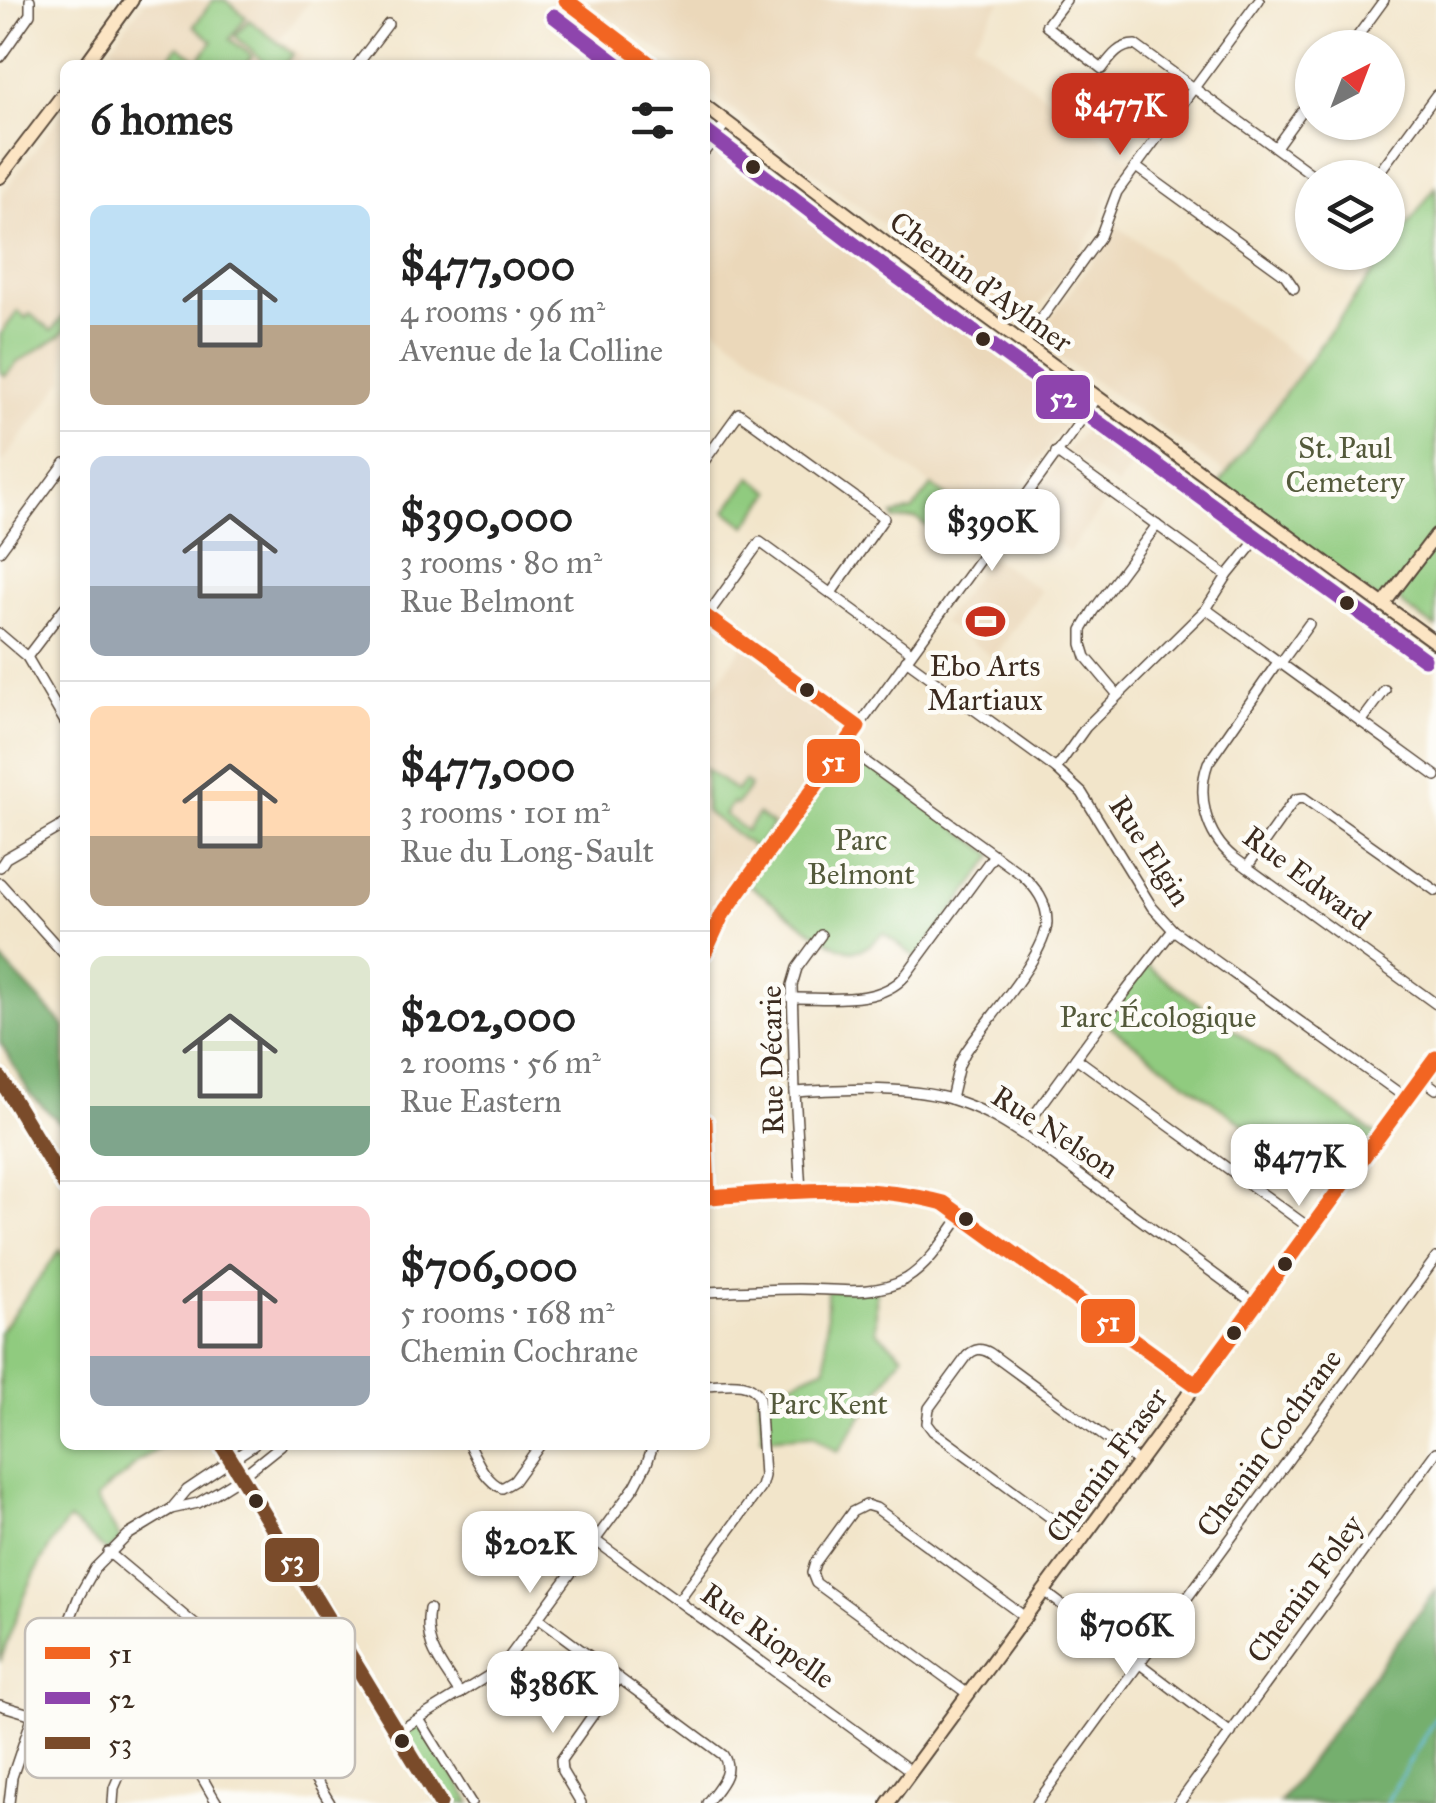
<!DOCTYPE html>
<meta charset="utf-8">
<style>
body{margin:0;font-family:"IM FELL Great Primer",serif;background:#f2f2f2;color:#222;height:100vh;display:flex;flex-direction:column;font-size:38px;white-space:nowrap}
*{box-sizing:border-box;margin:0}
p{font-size:32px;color:#767676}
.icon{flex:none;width:55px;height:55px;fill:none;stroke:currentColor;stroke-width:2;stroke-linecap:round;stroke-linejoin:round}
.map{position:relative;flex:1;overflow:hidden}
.details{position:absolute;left:60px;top:60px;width:650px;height:1390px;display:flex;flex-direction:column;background:#fff;border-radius:15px;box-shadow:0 2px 8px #0004}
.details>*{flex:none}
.needle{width:65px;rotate:42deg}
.buttons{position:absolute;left:1295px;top:30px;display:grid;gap:20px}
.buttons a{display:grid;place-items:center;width:110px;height:110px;border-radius:50%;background:#fff;box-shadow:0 2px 8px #0004;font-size:50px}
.price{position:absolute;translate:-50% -85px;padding:0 22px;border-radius:20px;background:#fff;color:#222;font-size:32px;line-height:65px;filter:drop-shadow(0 2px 5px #0008)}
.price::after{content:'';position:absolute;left:50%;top:60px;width:30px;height:22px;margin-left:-15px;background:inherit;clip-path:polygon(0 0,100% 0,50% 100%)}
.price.active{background:#c8321e;color:#fff}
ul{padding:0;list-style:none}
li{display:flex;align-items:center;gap:30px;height:250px;padding:0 30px}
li+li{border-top:2px solid #e0e0e0}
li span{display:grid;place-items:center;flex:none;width:280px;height:200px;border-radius:15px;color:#555}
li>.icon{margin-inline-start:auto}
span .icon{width:120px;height:120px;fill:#fffc;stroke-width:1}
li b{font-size:42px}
h2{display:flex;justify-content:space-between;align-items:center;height:120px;padding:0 30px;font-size:42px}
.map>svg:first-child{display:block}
.built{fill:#ebd8ba}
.green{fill:#90cb7f;stroke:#667a4e;stroke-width:2.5}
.forest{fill:#74af6e;stroke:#586c46;stroke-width:2.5}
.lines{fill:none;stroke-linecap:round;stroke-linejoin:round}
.stream{stroke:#6dc3ea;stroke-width:2.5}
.street-casing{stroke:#564638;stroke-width:12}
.secondary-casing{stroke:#564638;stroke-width:16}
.street{stroke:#fff;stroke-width:9}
.secondary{stroke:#fce5c4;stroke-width:12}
.bus-1-casing{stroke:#fdfcf7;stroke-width:22}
.bus-2-casing{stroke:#fdfcf7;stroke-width:22}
.bus-3-casing{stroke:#fdfcf7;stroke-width:22}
.bus-1{stroke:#f26522;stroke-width:15}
.bus-2{stroke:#8e44ad;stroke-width:15}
.bus-3{stroke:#7a4b2a;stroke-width:15}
.bus-dot{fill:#3b2a1e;stroke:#fdfcf7;stroke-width:4}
.labels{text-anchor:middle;stroke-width:9;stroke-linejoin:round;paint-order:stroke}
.street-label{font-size:30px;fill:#3b2a1e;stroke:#fdfcf7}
.park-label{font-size:30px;fill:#545a3b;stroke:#fdfcf7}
.poi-label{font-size:30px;fill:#3b2a1e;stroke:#fdfcf7}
.key{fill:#fdfcf7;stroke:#c3bdb6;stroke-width:2.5}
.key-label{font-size:28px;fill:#3b2a1e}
.line-badge{stroke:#fdfcf7;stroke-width:4}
.badge-label{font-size:28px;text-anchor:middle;font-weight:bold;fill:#fff}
</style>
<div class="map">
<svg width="1436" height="1803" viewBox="0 0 1436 1803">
<rect width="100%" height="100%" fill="#fdfcf7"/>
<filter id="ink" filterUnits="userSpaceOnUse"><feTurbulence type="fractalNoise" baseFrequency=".01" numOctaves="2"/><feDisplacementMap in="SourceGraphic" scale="20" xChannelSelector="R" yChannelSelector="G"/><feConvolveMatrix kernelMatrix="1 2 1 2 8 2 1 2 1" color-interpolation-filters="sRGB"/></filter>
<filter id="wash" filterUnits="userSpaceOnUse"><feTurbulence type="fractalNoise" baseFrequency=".0048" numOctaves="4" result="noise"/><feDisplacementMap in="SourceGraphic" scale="40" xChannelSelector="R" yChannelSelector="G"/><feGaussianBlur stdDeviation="2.25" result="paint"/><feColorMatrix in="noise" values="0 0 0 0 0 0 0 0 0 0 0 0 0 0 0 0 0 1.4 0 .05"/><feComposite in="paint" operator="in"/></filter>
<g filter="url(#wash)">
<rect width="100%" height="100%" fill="#f2e5ca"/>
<!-- built -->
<g class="built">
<polygon points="146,0 310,0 280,39 302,55 294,65 136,65 111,46"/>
<polygon points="585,0 1002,0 973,42 1132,161 1108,197 1100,221 1084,245 1042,302 1024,324 1018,325 1010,322 968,285 915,249 723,103 705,87 705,65 680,65"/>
<polygon points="65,109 65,378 0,466 0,198"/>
<polygon points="734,139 879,252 1082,401 990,528 705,320 705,167 724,141"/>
<polygon points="1112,222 1307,364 1227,474 1044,346 1041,332 1109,238"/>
<polygon points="1098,415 1105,415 1147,444 1117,486 1066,451"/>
<polygon points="1058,463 1108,498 1069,552 1019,517"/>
<polygon points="990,556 1041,591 993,658 942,622"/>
<polygon points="744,645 858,727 709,940 705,938 705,700"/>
</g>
<!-- green -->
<g class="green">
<polygon points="213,0 225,0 246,17 230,39 252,56 245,65 164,65 178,46 198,60 213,41 194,26"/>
<polygon points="249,20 293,54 284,65 268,65 235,36"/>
<polygon points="1436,186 1436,535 1383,605 1218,486"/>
<polygon points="18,311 26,318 30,314 52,331 65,314 65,331 60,336 18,362 5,376 0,372 0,335"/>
<polygon points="751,477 772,492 746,526 726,511"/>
<polygon points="932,486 958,505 953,513 947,515 934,532 916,518 894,520 893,515 913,510"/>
<polygon points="1436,543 1436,628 1402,605 1398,595"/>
<path d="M844 746 994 855 918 959 883 933C873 943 863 953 848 950 829 947 764 895 745 882Z"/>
<polygon points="705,769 736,791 744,781 750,786 736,805 732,803 724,814 746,831 758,814 773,825 756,849 705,811"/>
<polygon points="1146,965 1378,1136 1337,1193 1103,1021"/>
<path d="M60 1250 65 1259V1445H164L137 1462 126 1475 111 1484 96 1499 121 1540 108 1552 69 1520C34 1562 18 1612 0 1662V1332Z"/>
<polygon points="876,1289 876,1331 903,1355 838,1452 814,1435 762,1438 759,1396 826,1367 827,1290"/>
<polygon points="419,1719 471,1803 440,1803 397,1732"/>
</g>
<!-- forest -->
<g class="forest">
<polygon points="0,958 65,1027 65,1132 59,1122 30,1094 0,1042"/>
<polygon points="1436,1589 1436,1803 1279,1803"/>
</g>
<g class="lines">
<!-- stream -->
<polyline class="stream" points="1386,1803 1436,1716"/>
</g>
</g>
<g filter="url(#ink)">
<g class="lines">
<defs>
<g id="street">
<path d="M1066 0 1046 26 1102 69C1111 57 1119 45 1135 45L1317 178"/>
<polyline points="1349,48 1384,0"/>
<polyline points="0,57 30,14 30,0"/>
<polyline points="357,65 388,24"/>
<polyline points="1276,147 1312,97"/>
<polyline points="705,151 726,123"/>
<polyline points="1136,167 1285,275 1294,288"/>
<polyline points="1375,178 1436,95"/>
<polyline points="1023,344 1100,237 1117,192 1259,0"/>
<polyline points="1056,452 1227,576"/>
<polyline points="705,460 739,413 884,518 831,593"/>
<polyline points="0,551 65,463"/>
<polyline points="1206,609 1436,776"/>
<polyline points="705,616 858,727"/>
<polyline points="706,617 760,542 911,652"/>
<polyline points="0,634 27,657 65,722"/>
<polyline points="27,657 65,607"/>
<polyline points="906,660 1056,769 1082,793 1152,907 1173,930 1406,1098"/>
<path d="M1278 662 1208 763C1196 796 1206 835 1233 857L1436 1004"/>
<polyline points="1280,664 1309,624"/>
<polyline points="1118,695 1086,657 1082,644 1082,630 1093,611 1157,525"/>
<polyline points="1361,722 1385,690"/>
<path d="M844 746 1022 875C1036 888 1047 902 1047 922 1046 956 985 1022 965 1053L959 1065 951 1099"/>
<polyline points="1056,769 1086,727 1206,609 1227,576 1252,545"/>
<polyline points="0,867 6,858 65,824"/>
<polyline points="1247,867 1292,803 1296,799 1304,798 1436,891"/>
<polyline points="0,883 65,955"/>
<polyline points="705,952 715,927 726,909 1097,398"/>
<path d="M791 998C827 997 879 1006 905 976L994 855"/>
<polyline points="1076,1058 1311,1229"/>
<polyline points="1421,1078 1436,1089"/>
<path d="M795 1092C846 1089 912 1085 960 1102 990 1112 1017 1131 1043 1148L1255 1304"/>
<polyline points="705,1122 708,1197"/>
<polyline points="1021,1133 1103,1021 1173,930"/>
<polyline points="801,1192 795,1092 792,985 797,968 821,935"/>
<path d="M705 1198C775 1193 878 1180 944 1203L1196 1385"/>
<path d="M705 1292C736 1291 767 1289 799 1289 833 1289 875 1297 906 1279 930 1264 946 1237 962 1215"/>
<path d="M469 1445C477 1460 485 1481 502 1488L514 1481 540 1445"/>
<polyline points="171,1509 187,1490 254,1445"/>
<polyline points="596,1541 911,1771"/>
<path d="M1082 1541 933 1431 927 1423 929 1408 967 1356C975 1348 981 1348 990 1353L1139 1462"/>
<polyline points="108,1552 247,1668 330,1803"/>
<polyline points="1045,1592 1231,1733"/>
<path d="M678 1601 761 1487 764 1476 759 1396C748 1378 724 1385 705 1385"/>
<path d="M429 1609C423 1647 441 1663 460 1694"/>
<path d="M538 1618 723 1755C735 1773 717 1788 707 1803"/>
<polyline points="968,1694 816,1583 812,1573 815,1563 852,1512 866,1505 876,1508 1025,1617"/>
<polyline points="0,1705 33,1715"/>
<polyline points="419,1719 471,1803"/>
<polyline points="397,1732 496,1671 507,1660 635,1486 647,1463 653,1445"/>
<polyline points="9,1803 12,1777 33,1715 79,1596 95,1568 128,1535 171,1509 198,1503 217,1492 241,1477 281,1445"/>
<path d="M113 1803 114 1788 141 1725C186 1736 194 1766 217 1803"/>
<polyline points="581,1803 562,1771 561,1760 619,1678"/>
<polyline points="1037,1803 1436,1258"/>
<polyline points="1179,1803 1436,1452"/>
</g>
<g id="secondary">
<polyline points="566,0 651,65"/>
<polyline points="85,65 132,0"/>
<polyline points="705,106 892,248 1436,643"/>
<polyline points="0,177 65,92"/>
<polyline points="1383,605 1436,535"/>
<polyline points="0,1078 65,1186"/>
<polyline points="222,1445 440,1803"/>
<polyline points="888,1803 1436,1058"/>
</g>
</defs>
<!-- street casing -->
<use href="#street" class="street-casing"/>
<!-- secondary casing -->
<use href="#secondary" class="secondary-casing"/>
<!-- street -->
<use href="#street" class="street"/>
<!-- secondary -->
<use href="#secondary" class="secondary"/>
<defs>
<g id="bus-1">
<polyline points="566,0 651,65"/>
<polyline points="705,616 858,727 722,915 705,952"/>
<path d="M705 1122 708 1197C787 1192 866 1182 944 1203L1196 1385 1436 1058"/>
</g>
<g id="bus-2">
<polyline points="554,16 618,65"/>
<polyline points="705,131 880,264 1424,659"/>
</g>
<g id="bus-3">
<polyline points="0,1078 65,1186"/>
<polyline points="222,1445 440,1803"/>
</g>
</defs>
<!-- bus-1 casing -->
<use href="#bus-1" class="bus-1-casing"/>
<!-- bus-2 casing -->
<use href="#bus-2" class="bus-2-casing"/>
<!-- bus-3 casing -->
<use href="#bus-3" class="bus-3-casing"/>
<!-- bus-1 -->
<use href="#bus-1" class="bus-1"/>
<!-- bus-2 -->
<use href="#bus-2" class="bus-2"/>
<!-- bus-3 -->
<use href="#bus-3" class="bus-3"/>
</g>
</g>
<!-- icons -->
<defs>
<symbol id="stadium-bare" viewBox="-9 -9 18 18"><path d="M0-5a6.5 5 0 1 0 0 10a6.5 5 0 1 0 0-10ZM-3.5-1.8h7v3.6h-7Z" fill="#c8321e" stroke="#fdfcf7" stroke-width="2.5" paint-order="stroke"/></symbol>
</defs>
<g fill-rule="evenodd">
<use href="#stadium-bare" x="958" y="594" width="55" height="55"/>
</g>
<!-- markers -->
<g class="bus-dot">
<circle cx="753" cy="167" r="9"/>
<circle cx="983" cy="339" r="9"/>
<circle cx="1347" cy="603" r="9"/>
<circle cx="807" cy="690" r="9"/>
<circle cx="966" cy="1219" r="9"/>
<circle cx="1285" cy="1264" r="9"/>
<circle cx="1234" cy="1333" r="9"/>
<circle cx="256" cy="1501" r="9"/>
<circle cx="402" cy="1741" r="9"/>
</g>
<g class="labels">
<!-- street labels -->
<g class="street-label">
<text transform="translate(981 282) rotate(36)" y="10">Chemin d'Aylmer</text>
<text transform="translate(1150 851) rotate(57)" y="10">Rue Elgin</text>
<text transform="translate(1307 878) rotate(37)" y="10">Rue Edward</text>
<text transform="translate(772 1060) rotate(-91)" y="10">Rue Décarie</text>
<text transform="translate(1055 1132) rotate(33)" y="10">Rue Nelson</text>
<text transform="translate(1269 1443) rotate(-54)" y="10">Chemin Cochrane</text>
<text transform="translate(1107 1465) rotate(-54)" y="10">Chemin Fraser</text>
<text transform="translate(1305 1589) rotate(-54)" y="10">Chemin Foley</text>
<text transform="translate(768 1636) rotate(36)" y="10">Rue Riopelle</text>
</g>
<!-- park labels -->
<g class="park-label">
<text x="1345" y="458">St. Paul<tspan x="1345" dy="34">Cemetery</tspan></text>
<text x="861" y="850">Parc<tspan x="861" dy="34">Belmont</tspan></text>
<text x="1158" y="1027">Parc Écologique</text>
<text x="828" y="1414">Parc Kent</text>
</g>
<!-- poi labels -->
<g class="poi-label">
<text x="985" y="676">Ebo Arts<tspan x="985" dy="34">Martiaux</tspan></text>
</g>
</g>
<!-- legend -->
<rect x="25" y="1618" width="330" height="160" rx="15" class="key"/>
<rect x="45" y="1647" width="45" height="12" fill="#f26522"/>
<rect x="45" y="1692" width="45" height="12" fill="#8e44ad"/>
<rect x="45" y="1737" width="45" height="12" fill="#7a4b2a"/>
<g class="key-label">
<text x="108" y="1663">51</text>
<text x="108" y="1708">52</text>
<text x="108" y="1753">53</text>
</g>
<g class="line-badge">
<rect x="1034" y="373" width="58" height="48" rx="10" fill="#8e44ad"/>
<rect x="805" y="737" width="57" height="48" rx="10" fill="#f26522"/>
<rect x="1079" y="1297" width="58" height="48" rx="10" fill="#f26522"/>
<rect x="263" y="1536" width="58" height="48" rx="10" fill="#7a4b2a"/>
</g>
<g class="badge-label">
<text x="1063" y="407">52</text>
<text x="833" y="771">51</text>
<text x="1108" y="1331">51</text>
<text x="292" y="1570">53</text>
</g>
</svg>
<div class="buttons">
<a><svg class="needle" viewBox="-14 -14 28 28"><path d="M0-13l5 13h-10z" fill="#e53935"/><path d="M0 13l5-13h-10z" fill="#767676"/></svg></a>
<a><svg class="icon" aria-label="layers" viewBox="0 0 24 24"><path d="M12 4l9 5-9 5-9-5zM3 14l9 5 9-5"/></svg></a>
</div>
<b class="price active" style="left:1120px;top:158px">$477K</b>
<b class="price" style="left:992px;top:574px">$390K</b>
<b class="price" style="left:1299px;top:1209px">$477K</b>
<b class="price" style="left:530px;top:1596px">$202K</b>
<b class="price" style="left:1126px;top:1678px">$706K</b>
<b class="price" style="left:553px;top:1736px">$386K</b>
<section class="details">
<h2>6 homes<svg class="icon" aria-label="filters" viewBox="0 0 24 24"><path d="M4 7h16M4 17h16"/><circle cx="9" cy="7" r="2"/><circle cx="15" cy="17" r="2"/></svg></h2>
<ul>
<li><span style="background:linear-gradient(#bfe0f5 60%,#b9a48a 0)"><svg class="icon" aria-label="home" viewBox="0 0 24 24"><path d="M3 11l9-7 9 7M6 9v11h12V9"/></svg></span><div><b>$477,000</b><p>4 rooms · 96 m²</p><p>Avenue de la Colline</p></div></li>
<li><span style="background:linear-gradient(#c9d6e8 65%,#9aa5b1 0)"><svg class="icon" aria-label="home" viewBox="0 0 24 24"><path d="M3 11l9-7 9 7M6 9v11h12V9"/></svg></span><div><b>$390,000</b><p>3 rooms · 80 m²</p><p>Rue Belmont</p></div></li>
<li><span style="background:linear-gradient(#ffd9b3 65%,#b9a48a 0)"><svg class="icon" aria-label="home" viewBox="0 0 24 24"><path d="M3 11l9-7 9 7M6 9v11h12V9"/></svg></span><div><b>$477,000</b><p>3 rooms · 101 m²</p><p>Rue du Long-Sault</p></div></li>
<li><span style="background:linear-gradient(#dfe7d0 75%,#7fa58c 0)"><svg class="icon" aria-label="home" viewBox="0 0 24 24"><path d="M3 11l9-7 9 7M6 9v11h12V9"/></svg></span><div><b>$202,000</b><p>2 rooms · 56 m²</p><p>Rue Eastern</p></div></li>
<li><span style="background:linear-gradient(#f6c9c9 75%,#9aa5b1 0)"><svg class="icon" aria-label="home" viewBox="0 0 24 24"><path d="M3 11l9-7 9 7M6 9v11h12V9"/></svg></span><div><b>$706,000</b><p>5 rooms · 168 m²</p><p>Chemin Cochrane</p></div></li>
</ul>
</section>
</div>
